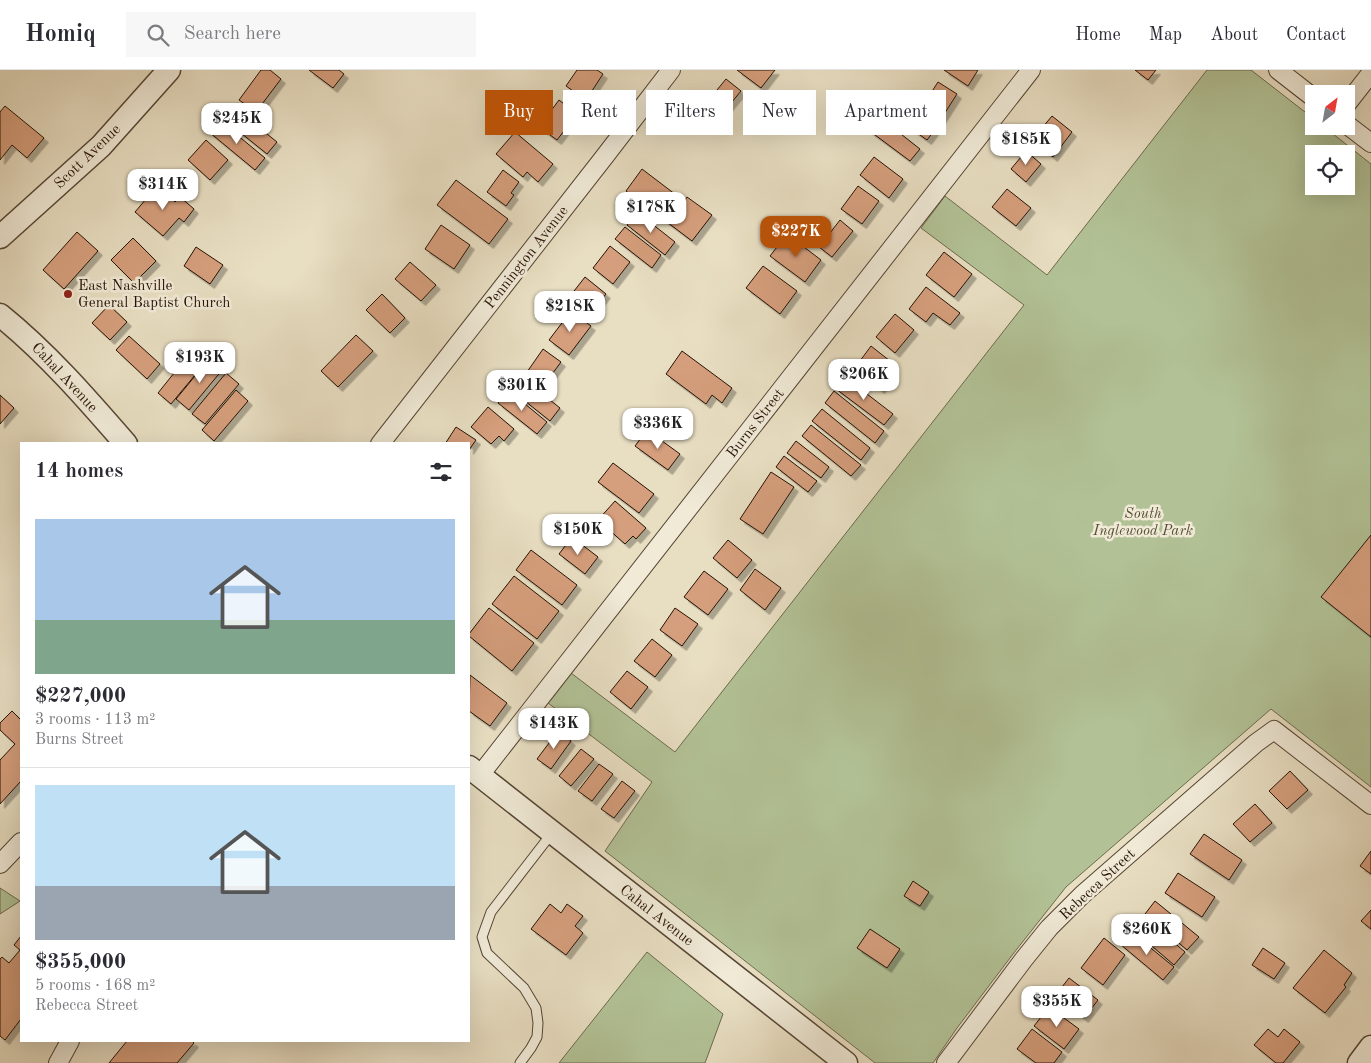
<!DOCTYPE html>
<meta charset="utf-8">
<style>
body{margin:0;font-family:"Old Standard TT",serif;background:#f7f7f7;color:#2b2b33;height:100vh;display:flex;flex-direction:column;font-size:19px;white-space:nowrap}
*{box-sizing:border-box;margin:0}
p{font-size:16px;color:#7c7c81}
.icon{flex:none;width:28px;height:28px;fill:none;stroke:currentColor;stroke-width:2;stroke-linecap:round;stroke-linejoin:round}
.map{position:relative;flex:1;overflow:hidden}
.drawer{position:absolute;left:20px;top:372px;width:450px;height:600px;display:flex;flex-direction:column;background:#fff;border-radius:0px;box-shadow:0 5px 20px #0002}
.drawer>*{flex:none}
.top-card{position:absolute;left:485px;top:20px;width:475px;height:45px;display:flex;gap:10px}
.needle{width:32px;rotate:31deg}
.fabs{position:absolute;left:1305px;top:15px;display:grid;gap:10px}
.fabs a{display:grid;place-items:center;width:50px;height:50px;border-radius:0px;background:#fff;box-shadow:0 5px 20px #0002;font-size:25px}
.price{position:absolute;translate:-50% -42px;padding:0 11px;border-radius:10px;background:#fff;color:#222;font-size:16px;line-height:32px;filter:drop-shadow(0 1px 2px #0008)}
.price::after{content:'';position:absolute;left:50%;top:30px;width:15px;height:11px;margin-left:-8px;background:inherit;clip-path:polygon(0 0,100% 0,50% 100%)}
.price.active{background:#b45309;color:#fff}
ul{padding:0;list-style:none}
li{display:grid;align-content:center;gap:10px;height:265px;padding:0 15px}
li+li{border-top:1px solid #e1e1e2}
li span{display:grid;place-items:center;height:155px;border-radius:0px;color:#555}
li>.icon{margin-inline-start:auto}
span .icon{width:90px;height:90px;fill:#fffc;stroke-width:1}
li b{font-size:21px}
h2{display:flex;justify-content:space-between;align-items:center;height:60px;padding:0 15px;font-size:21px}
.pill{padding:0 18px;border-radius:0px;background:#fff;box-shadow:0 5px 20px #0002;font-size:18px;line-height:45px}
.pill.active{background:#b45309;color:#fff}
header{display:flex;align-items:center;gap:30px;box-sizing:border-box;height:70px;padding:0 25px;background:#fff;border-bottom:1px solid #e1e1e2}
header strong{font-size:24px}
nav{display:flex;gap:28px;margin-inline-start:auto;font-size:18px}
.search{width:350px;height:45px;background:#f7f7f7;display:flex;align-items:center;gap:12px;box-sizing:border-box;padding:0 18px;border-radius:0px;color:#7c7c81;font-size:19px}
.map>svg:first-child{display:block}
.green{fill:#b2c296;stroke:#6c6a4d;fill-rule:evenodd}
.building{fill:#d59e7b;stroke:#261204;filter:url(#shadow)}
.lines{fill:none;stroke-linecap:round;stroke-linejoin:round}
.service-casing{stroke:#564534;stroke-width:11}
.minor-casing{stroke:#564534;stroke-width:20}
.tertiary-casing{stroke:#564534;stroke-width:25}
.service{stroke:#f0ead7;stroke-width:9}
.minor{stroke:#f0ead7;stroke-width:18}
.tertiary{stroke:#f0ead7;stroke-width:22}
.poi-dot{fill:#8f2418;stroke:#f0ead7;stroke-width:2}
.labels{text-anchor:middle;stroke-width:5;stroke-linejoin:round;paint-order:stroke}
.street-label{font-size:15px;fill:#261204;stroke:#f0ead7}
.poi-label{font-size:15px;fill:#261204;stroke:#f0ead7;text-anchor:start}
.park-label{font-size:15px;font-style:italic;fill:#575037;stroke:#f0ead7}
</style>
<header>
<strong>Homiq</strong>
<div class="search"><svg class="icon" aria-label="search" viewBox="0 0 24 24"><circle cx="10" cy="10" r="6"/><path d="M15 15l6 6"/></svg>Search here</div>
<nav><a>Home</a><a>Map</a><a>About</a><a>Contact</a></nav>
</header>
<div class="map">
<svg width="1371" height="993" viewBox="0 0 1371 993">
<defs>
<filter id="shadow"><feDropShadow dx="4.5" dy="4.5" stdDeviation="0" flood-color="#0004"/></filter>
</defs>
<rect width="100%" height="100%" fill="#e8dec2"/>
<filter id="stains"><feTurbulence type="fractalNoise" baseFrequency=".004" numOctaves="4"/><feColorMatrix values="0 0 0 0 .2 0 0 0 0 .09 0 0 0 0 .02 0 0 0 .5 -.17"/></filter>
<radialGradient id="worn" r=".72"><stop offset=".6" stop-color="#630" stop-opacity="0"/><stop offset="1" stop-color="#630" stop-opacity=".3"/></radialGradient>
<!-- green -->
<g class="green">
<path d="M1207 0H1251L1314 49V56H1323L1371 94V717L1271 639 1066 817 1013 884 957 958 933 993H875L605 781 652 712 548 633 571 603 675 682 1024 235 921 158 945 126 1047 205ZM1314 84H1346V116H1314Z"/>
<polygon points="0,818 20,831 0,844"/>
<polygon points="647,882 723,944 705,993 559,993"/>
</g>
<!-- building -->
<g class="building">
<polygon points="261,0 270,0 281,9 256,42 239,30"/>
<polygon points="309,0 339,0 344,4 333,18"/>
<polygon points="577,0 597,0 603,4 586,30 566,16"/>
<polygon points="737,0 775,0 761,18"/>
<polygon points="944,0 978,0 968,16"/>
<polygon points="1135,0 1156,0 1148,10"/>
<polygon points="726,9 741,21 722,44 707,32"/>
<polygon points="938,12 957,24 941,49 922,37"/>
<polygon points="894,25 937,57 927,70 884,39"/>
<polygon points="559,30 577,44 557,70 539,57"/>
<polygon points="231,35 277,72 267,84 221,47"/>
<polygon points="5,36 44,68 27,88 12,75 0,90 0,42"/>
<polygon points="878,46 920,79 910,91 867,59"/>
<polygon points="1052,46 1072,62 1053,87 1032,70"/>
<polygon points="219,50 265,88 255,100 209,62"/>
<polygon points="515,62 553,94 538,112 527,102 523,107 496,84"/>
<polygon points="206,70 228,90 210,110 188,90"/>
<polygon points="1026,81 1041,94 1026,112 1011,99"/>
<polygon points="874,87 903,109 889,128 860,105"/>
<polygon points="642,99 684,131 687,127 712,145 692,171 626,121"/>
<polygon points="503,100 519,112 511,123 514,125 506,136 487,122"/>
<polygon points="456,110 508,149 489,174 437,135"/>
<polygon points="157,116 175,132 180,127 194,139 184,152 179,148 163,166 135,142"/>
<polygon points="858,116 879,131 862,154 841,139"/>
<polygon points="1007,119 1031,138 1016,156 992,137"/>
<polygon points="637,142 675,172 665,185 627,155"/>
<polygon points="840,150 853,161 832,187 819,177"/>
<polygon points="441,155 470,175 454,199 425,179"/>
<polygon points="625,157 661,185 652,198 615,169"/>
<polygon points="77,162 98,181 64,219 43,200"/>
<polygon points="787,164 821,190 805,212 770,186"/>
<polygon points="133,168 156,191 134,213 111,190"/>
<polygon points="610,176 630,192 613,214 593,198"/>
<polygon points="196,177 223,195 210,214 184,196"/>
<polygon points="944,182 972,204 954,227 926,205"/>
<polygon points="410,192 436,215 421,231 395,209"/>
<polygon points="763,196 797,221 780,244 746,218"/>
<polygon points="585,207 606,224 588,246 567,230"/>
<polygon points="926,217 960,243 950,255 933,243 926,252 909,239"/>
<polygon points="382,224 405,248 390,263 366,240"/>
<polygon points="109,235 127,252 110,270 92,253"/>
<polygon points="571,241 591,256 569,285 549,270"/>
<polygon points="895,244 914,260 895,283 876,267"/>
<polygon points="356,265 373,281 338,317 321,301"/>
<polygon points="129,266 160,294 147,309 116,280"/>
<polygon points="871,276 890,291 884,299 892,304 880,319 854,299"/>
<polygon points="543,279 561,292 544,315 527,302"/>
<polygon points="682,281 732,318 722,333 712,325 706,334 666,304"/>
<polygon points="191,282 205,293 171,334 158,323"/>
<polygon points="210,288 223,299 189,340 176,329"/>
<polygon points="226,303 239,314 205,354 192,344"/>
<polygon points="520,306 560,338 550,351 510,319"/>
<polygon points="845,307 893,344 884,355 836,319"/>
<polygon points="236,320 248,331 214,371 202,360"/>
<polygon points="508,320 547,352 537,364 498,333"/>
<polygon points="834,321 884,361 875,373 825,333"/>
<polygon points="0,325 14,338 0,354"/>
<polygon points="488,337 514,359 504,371 499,366 491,374 471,357"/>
<polygon points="822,339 870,378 861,390 812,351"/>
<polygon points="811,355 861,395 851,406 802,366"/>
<polygon points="456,357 476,370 469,380 469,374 445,374"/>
<polygon points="647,360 680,384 668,400 635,376"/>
<polygon points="796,371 829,397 821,408 787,383"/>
<polygon points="784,386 817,411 808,422 776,397"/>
<polygon points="613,393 654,424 639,443 598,412"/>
<polygon points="771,402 794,417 763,464 740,449"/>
<polygon points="615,431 646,458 636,469 633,466 625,474 598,450"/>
<polygon points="1371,465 1371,567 1321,527"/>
<polygon points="572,467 598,487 585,504 559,484"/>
<polygon points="728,470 752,490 737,508 713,488"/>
<polygon points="531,480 577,515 562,535 516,500"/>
<polygon points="755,499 781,518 765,540 740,520"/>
<polygon points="704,501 728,519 708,545 684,527"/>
<polygon points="514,506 559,541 537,569 492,534"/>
<polygon points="489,538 534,573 512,601 469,566 469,564"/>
<polygon points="675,538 698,554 682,576 660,560"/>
<polygon points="652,569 672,585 655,607 634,591"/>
<polygon points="627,601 648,617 631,639 610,622"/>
<polygon points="470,605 507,633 490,656 469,641"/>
<polygon points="12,641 21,650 21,711 0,734 0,690 15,674 0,660 0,653"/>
<polygon points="558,661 571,671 551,699 537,689"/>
<polygon points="581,679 594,689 571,716 559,706"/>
<polygon points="599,694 613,704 592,731 578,721"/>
<polygon points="1290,701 1308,720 1287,739 1269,721"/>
<polygon points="622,711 635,721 614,748 601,739"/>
<polygon points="1255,734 1272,753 1250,772 1233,754"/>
<polygon points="1204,764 1242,790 1229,810 1190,784"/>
<polygon points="1371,781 1371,804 1360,796"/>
<polygon points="1178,803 1215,827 1202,847 1165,823"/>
<polygon points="913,811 929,822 920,836 904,826"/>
<polygon points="1155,831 1199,867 1187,880 1145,844"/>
<polygon points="550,834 561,843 567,834 583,846 575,856 583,863 566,885 531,859"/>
<polygon points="1371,840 1371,859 1361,851"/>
<polygon points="1142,845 1185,882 1174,895 1131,858"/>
<polygon points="870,859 900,879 887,898 857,878"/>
<polygon points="1130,861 1174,897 1163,910 1120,874"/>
<polygon points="21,866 21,949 5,970 0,966 0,889 2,887 9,893 20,880 14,875"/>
<polygon points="1104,868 1125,885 1103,915 1081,898"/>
<polygon points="1263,878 1285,893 1274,909 1252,895"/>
<polygon points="1324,880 1352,903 1344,915 1346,917 1325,943 1293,918"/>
<polygon points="1069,908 1098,930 1084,948 1055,926"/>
<polygon points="1049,937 1079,959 1064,979 1034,956"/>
<polygon points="1032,959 1062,982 1054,993 1036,993 1017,979"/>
<polygon points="1268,959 1278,967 1284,959 1300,972 1283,993 1276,993 1254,975"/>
<polygon points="127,971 192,971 194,973 177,993 109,993"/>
</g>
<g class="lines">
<defs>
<polyline id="service" points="520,993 531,978 537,967 538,953 536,938 524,918 487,883 482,867 491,842 552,763"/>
<g id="minor">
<polyline points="1278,0 1314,28"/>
<polyline points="1346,35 1371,3"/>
<polyline points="1346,54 1371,73"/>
<polyline points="380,374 605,86 671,0"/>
<polyline points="480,705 1031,0"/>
<polyline points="0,794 21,772"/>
<polyline points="58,993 70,971"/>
<polyline points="946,993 1024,889 1049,858 1082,825 1256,673 1274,660 1371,735"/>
</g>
<g id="tertiary">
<polyline points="0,167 101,76 169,0"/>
<path d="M0 245C47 283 86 328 126 374"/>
<polyline points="469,697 846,993"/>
<polyline points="1359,993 1371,977"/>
</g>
</defs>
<!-- service casing -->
<use href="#service" class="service-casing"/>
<!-- minor casing -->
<use href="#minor" class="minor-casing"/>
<!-- tertiary casing -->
<use href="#tertiary" class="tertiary-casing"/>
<!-- service -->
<use href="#service" class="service"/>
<!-- minor -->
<use href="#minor" class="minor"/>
<!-- tertiary -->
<use href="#tertiary" class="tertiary"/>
</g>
<!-- markers -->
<circle class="poi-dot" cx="68" cy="224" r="5"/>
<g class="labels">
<!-- street labels -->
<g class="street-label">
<text transform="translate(87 86) rotate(-44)" y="5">Scott Avenue</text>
<text transform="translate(526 187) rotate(-52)" y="5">Pennington Avenue</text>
<text transform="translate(65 307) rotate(47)" y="5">Cahal Avenue</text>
<text transform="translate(755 353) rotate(-52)" y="5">Burns Street</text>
<text transform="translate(1097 814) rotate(-43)" y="5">Rebecca Street</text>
<text transform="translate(657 845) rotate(38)" y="5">Cahal Avenue</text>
</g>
<!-- poi labels -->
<g class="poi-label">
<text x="78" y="220">East Nashville<tspan x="78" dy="17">General Baptist Church</tspan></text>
</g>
<!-- park labels -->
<g class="park-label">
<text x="1143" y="448">South<tspan x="1143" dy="17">Inglewood Park</tspan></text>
</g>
</g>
<rect width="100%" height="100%" filter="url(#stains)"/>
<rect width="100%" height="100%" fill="url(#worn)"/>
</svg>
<div class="fabs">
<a><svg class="needle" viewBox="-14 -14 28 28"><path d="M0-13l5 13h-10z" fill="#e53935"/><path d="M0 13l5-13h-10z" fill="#7c7c81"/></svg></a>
<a><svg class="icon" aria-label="locate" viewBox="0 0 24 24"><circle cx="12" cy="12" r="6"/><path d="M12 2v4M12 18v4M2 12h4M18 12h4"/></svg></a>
</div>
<b class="price" style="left:237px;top:75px">$245K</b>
<b class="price" style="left:1026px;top:96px">$185K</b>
<b class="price" style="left:163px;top:141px">$314K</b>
<b class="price" style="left:651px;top:164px">$178K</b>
<b class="price active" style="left:796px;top:188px">$227K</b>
<b class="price" style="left:570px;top:263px">$218K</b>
<b class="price" style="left:200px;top:314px">$193K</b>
<b class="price" style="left:864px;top:331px">$206K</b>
<b class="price" style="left:522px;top:342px">$301K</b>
<b class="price" style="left:658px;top:380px">$336K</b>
<b class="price" style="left:578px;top:486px">$150K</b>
<b class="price" style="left:554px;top:680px">$143K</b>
<b class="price" style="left:1147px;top:886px">$260K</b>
<b class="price" style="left:1057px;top:958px">$355K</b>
<div class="top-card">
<a class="pill active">Buy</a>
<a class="pill">Rent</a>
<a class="pill">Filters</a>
<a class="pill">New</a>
<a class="pill">Apartment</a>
</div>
<section class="drawer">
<h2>14 homes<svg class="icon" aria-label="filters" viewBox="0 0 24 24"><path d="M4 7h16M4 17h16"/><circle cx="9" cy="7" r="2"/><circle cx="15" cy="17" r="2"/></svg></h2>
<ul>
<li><span style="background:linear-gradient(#a9c7e8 65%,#7fa58c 0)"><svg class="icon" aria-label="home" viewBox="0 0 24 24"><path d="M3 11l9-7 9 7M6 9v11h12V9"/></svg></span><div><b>$227,000</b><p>3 rooms · 113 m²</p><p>Burns Street</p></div></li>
<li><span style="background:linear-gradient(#bfe0f5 65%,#9aa5b1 0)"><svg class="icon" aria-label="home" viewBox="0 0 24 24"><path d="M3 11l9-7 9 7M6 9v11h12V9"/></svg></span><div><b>$355,000</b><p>5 rooms · 168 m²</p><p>Rebecca Street</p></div></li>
</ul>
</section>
</div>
